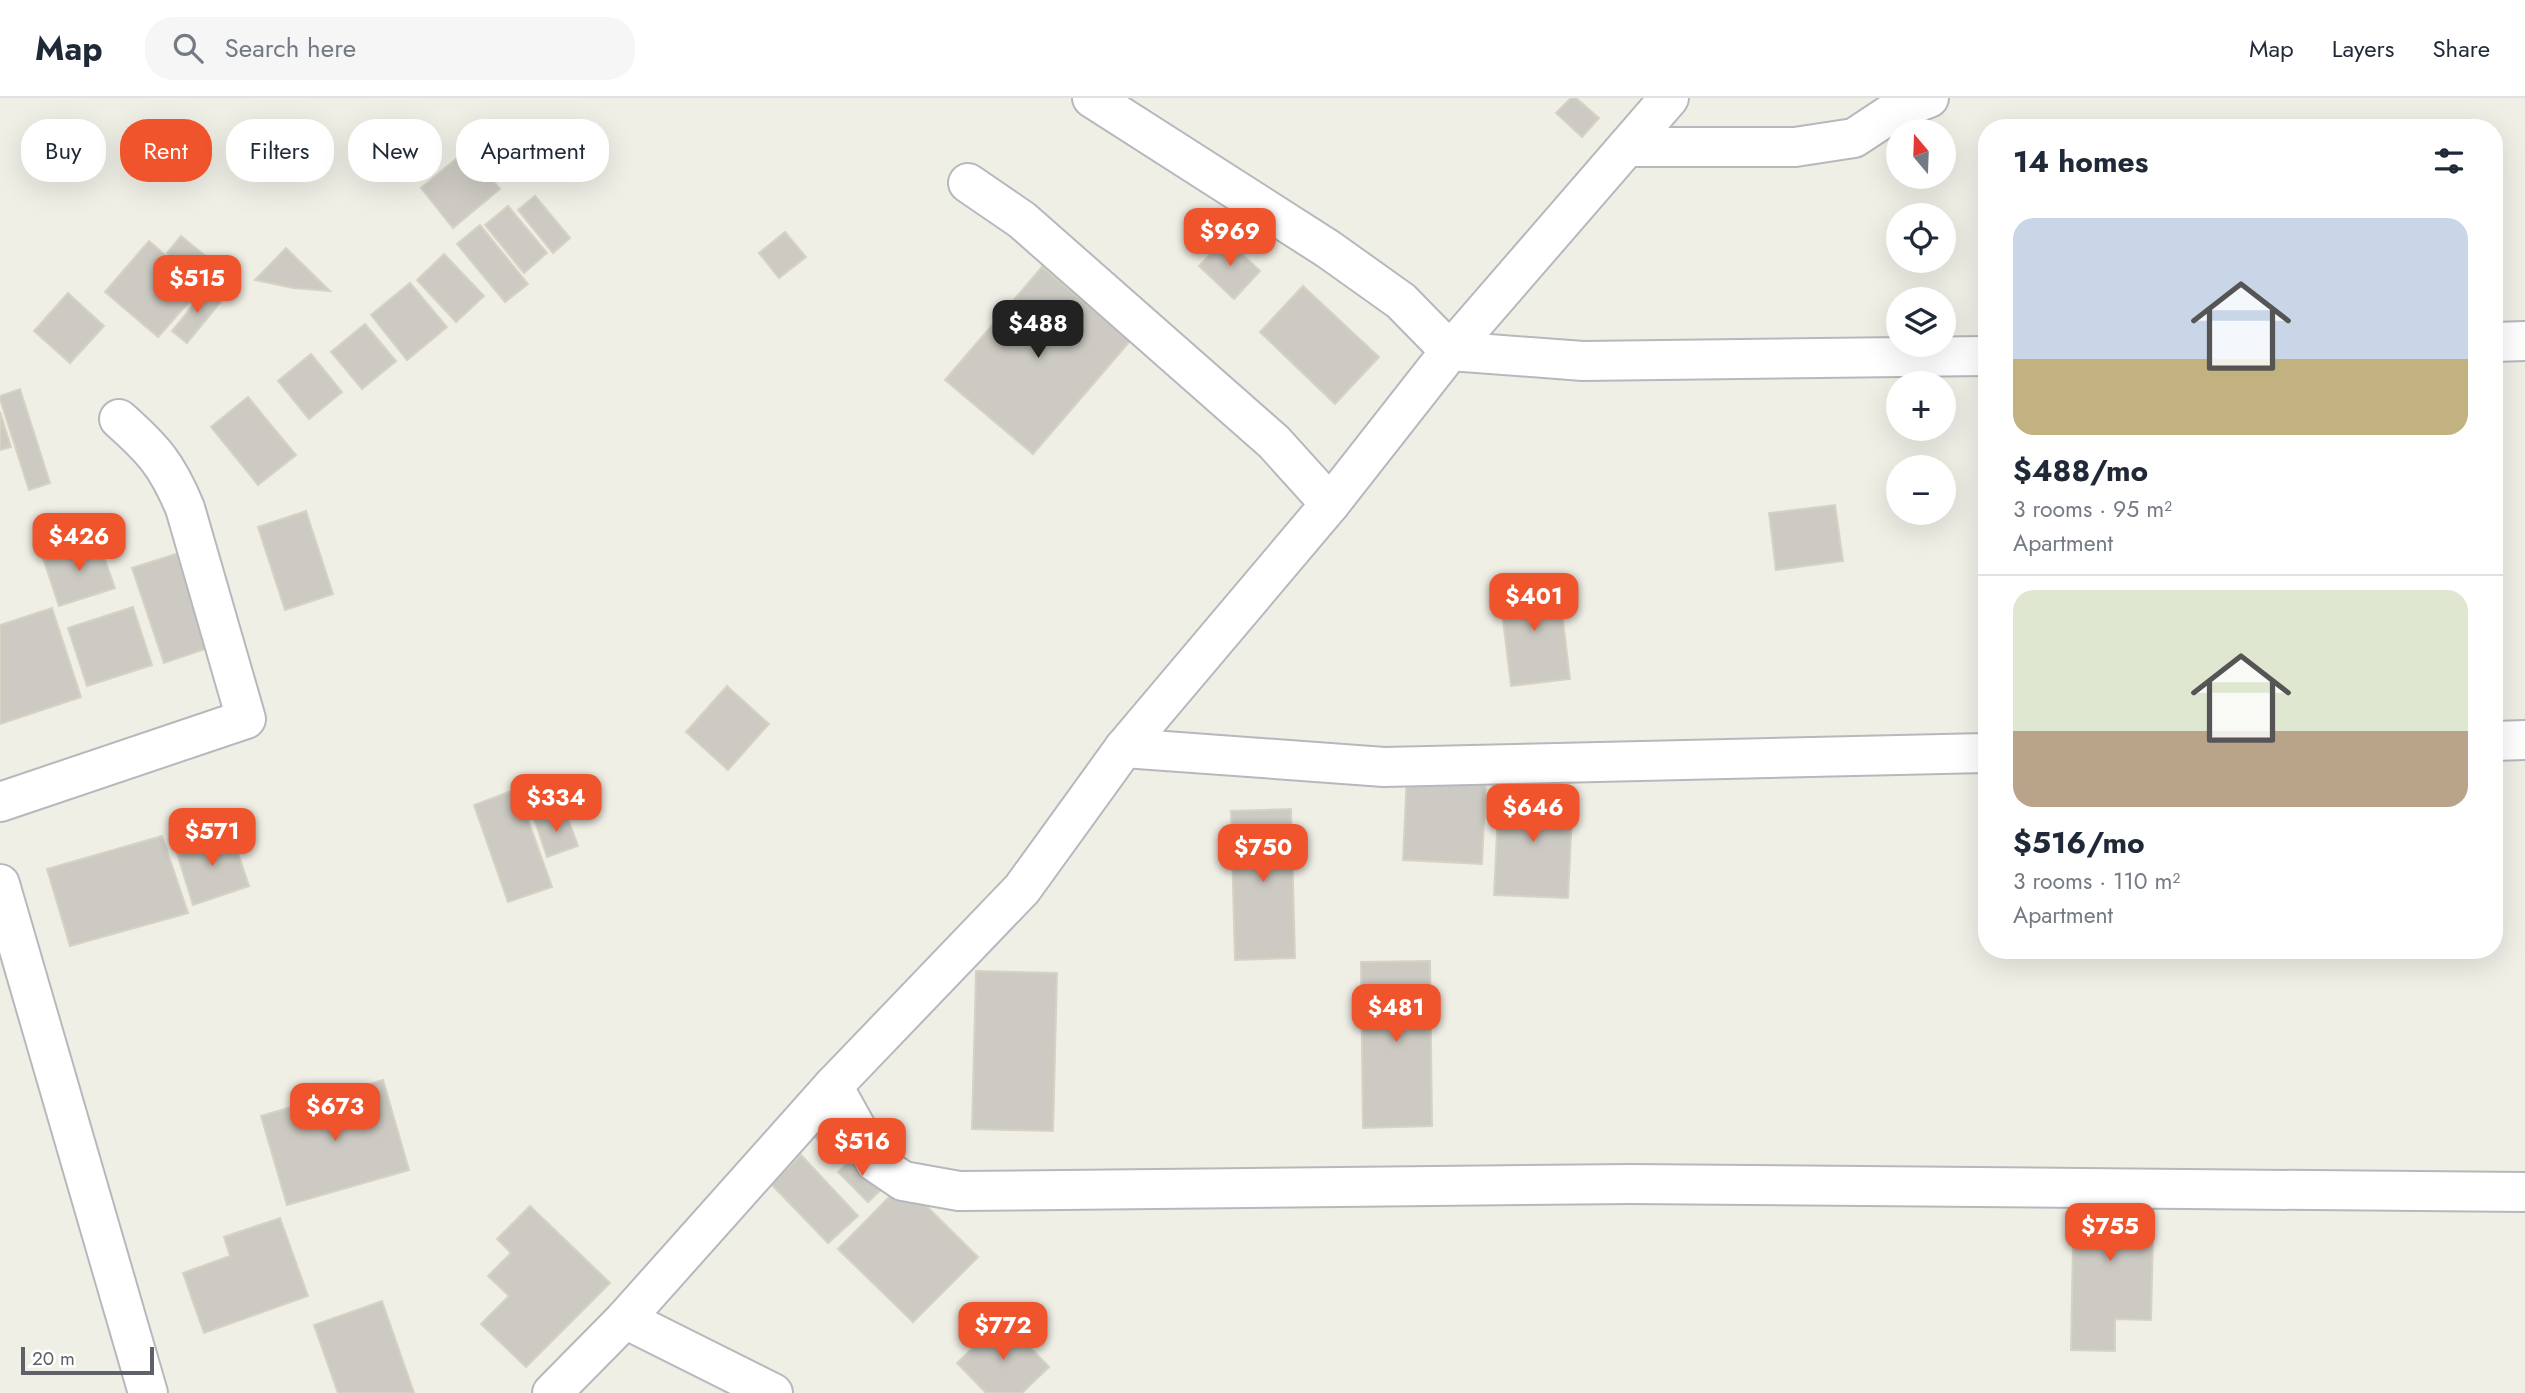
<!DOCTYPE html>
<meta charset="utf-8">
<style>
body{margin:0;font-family:Jost,sans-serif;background:#f6f6f7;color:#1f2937;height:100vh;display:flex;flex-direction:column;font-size:26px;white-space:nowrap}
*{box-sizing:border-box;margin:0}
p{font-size:23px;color:#747a83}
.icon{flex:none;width:38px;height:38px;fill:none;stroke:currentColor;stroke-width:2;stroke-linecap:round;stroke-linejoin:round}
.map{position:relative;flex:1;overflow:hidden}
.side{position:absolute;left:1978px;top:21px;width:525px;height:840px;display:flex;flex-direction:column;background:#fff;border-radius:28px;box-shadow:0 7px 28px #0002}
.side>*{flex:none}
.guide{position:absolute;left:21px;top:21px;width:665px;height:63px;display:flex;gap:14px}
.needle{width:46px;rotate:341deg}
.buttons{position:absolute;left:1886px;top:21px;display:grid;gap:14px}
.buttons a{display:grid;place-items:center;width:70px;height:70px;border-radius:50%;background:#fff;box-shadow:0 7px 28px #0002;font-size:35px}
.scale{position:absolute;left:21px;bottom:18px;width:133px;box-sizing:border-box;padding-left:7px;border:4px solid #5e6167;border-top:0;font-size:19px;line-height:24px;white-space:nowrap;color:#5e6167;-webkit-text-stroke:5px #fff;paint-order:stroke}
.price{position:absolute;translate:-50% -60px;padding:0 16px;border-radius:14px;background:#f0542d;color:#fff;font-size:23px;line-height:46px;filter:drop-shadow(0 2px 4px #0008)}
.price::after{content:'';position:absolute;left:50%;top:42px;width:21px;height:16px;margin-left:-10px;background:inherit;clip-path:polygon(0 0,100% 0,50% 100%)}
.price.on{background:#222;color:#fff}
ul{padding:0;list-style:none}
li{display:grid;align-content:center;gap:14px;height:371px;padding:0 35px}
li+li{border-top:2px solid #e0e1e3}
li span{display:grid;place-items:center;height:217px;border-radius:21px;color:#555}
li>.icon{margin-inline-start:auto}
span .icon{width:126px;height:126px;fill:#fffc;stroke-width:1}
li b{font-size:30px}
h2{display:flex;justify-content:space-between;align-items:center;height:84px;padding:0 35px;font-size:30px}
.tag{padding:0 24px;border-radius:28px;background:#fff;box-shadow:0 7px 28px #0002;font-size:24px;line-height:63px}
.tag.on{background:#f0542d;color:#fff}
header{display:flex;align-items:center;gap:42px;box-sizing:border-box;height:98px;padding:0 35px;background:#fff;border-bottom:2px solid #e0e1e3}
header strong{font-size:33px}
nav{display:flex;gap:38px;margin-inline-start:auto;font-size:24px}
.search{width:490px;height:63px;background:#f6f6f7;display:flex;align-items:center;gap:18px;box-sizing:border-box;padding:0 24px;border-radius:28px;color:#747a83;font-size:26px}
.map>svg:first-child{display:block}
.building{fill:#cccac2;stroke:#d6d2c4;stroke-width:2}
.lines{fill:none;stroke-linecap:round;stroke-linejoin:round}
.minor-casing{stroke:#b7b8bd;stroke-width:42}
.minor{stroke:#fff;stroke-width:38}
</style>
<header>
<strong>Map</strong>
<div class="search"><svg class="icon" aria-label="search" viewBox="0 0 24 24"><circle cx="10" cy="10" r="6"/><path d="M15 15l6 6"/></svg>Search here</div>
<nav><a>Map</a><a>Layers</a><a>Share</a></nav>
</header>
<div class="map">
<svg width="2525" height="1295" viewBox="0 0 2525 1295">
<rect width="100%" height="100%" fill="#f0efe6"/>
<!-- building -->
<g class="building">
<polygon points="1571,0 1576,0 1599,20 1582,39 1556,15"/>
<polygon points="467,52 500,91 453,130 421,90"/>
<polygon points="535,98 570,140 553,155 518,112"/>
<polygon points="508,108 547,155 524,175 485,127"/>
<polygon points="480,127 528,186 505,204 457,146"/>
<polygon points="785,134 806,159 779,180 759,155"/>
<polygon points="181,138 219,169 205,186 167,155"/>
<polygon points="1225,140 1260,173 1234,201 1199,168"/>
<polygon points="149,143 202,189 158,239 105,194"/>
<polygon points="286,150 330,193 293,190 255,182"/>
<polygon points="444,156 484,198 456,224 417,182"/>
<polygon points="1042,169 1130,243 1033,356 945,282"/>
<polygon points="410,185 447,229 407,262 371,217"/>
<polygon points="1303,188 1379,259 1335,306 1260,234"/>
<polygon points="208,189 223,201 187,245 172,233"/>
<polygon points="68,195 104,228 70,265 34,233"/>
<polygon points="365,226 396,263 362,291 331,254"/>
<polygon points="311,256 342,294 309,321 278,283"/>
<polygon points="20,291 50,385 29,392 0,301 0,298"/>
<polygon points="248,299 296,357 258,387 211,329"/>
<polygon points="0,314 11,349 0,352"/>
<polygon points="1835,407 1843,463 1776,472 1769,415"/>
<polygon points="306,413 333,496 285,512 258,429"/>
<polygon points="98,442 115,490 59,508 43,460"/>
<polygon points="179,455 211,549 164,565 132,470"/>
<polygon points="1558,482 1570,581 1511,588 1499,489"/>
<polygon points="133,509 152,567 87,588 68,530"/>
<polygon points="52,510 81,599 0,626 0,527"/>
<polygon points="727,588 769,626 728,672 686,634"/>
<polygon points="1407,676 1486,679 1482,766 1403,762"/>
<polygon points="517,691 552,789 508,804 474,707"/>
<polygon points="1499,692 1573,696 1568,800 1494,797"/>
<polygon points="1291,711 1295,860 1235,862 1231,713"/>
<polygon points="565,713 578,748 547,759 535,723"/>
<polygon points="231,734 249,788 193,807 176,752"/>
<polygon points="162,738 188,815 70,848 47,771"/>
<polygon points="1430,863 1432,1028 1363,1030 1361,864"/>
<polygon points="976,873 1057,875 1053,1033 972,1031"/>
<polygon points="383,982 409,1072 287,1107 261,1018"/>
<polygon points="820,1011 856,1045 839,1062 804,1028"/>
<polygon points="801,1057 858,1118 828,1145 771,1086"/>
<polygon points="856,1057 886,1087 868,1104 838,1074"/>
<polygon points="903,1085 978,1159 913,1224 838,1151"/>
<polygon points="2074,1090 2154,1092 2151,1222 2115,1221 2115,1253 2071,1252"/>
<polygon points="530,1108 610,1185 526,1269 481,1226 509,1198 488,1178 511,1155 497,1141"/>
<polygon points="280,1120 308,1198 204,1235 183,1175 230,1158 224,1139"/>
<polygon points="382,1203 414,1295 338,1295 314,1227"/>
<polygon points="1003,1221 1049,1269 1022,1295 986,1295 957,1265"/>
</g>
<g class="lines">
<defs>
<g id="minor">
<polyline points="1092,0 1328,151 1401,203 1450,253 1583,263 1986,258"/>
<polyline points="1627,49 1795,49 1854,40 1895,13 1929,0"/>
<polyline points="968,85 1022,122 1274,344 1330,406"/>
<polyline points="2494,244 2525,243"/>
<polyline points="2494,643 2525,642"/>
<polyline points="1124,650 1384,669 1986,655"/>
<path d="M0 704 246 621 185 410C167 367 154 352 119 321"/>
<polyline points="0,786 148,1295"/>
<polyline points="833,988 875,1064 903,1083 959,1093 1631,1086 2525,1094"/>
<polyline points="625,1221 773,1295"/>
<polyline points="552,1295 625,1221 833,988 1022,791 1124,650 1330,406 1450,253 1669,0"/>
</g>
</defs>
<!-- minor casing -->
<use href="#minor" class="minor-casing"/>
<!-- minor -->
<use href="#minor" class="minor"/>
</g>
</svg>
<div class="buttons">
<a><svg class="needle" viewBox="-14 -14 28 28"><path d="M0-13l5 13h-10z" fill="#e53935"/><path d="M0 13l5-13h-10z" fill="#747a83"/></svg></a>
<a><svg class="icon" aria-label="locate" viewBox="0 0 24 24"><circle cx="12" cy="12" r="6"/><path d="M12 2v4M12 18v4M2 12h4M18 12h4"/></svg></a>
<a><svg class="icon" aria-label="layers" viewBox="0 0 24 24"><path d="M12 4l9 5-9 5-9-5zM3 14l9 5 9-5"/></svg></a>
<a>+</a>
<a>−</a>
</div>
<div class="scale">20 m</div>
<b class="price" style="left:1230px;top:170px">$969</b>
<b class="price" style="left:197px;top:217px">$515</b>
<b class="price on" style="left:1038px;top:262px">$488</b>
<b class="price" style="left:79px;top:475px">$426</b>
<b class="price" style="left:1534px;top:535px">$401</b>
<b class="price" style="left:556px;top:736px">$334</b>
<b class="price" style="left:1533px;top:746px">$646</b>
<b class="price" style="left:212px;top:770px">$571</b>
<b class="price" style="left:1263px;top:786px">$750</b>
<b class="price" style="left:1396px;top:946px">$481</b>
<b class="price" style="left:335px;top:1045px">$673</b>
<b class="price" style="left:862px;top:1080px">$516</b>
<b class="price" style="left:2110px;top:1165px">$755</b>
<b class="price" style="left:1003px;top:1264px">$772</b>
<div class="guide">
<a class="tag">Buy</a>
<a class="tag on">Rent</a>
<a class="tag">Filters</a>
<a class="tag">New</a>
<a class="tag">Apartment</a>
</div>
<section class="side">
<h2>14 homes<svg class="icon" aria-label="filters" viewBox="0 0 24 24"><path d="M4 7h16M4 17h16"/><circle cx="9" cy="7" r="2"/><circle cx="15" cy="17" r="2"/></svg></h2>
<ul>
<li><span style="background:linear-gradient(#c9d6e8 65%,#c2b280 0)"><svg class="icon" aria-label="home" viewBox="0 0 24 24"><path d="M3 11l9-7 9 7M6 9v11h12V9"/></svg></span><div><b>$488/mo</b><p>3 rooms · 95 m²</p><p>Apartment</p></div></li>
<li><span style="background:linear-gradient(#dfe7d0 65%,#b9a48a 0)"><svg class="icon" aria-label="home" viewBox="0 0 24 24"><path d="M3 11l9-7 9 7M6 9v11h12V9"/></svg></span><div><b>$516/mo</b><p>3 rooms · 110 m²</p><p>Apartment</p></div></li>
</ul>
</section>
</div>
